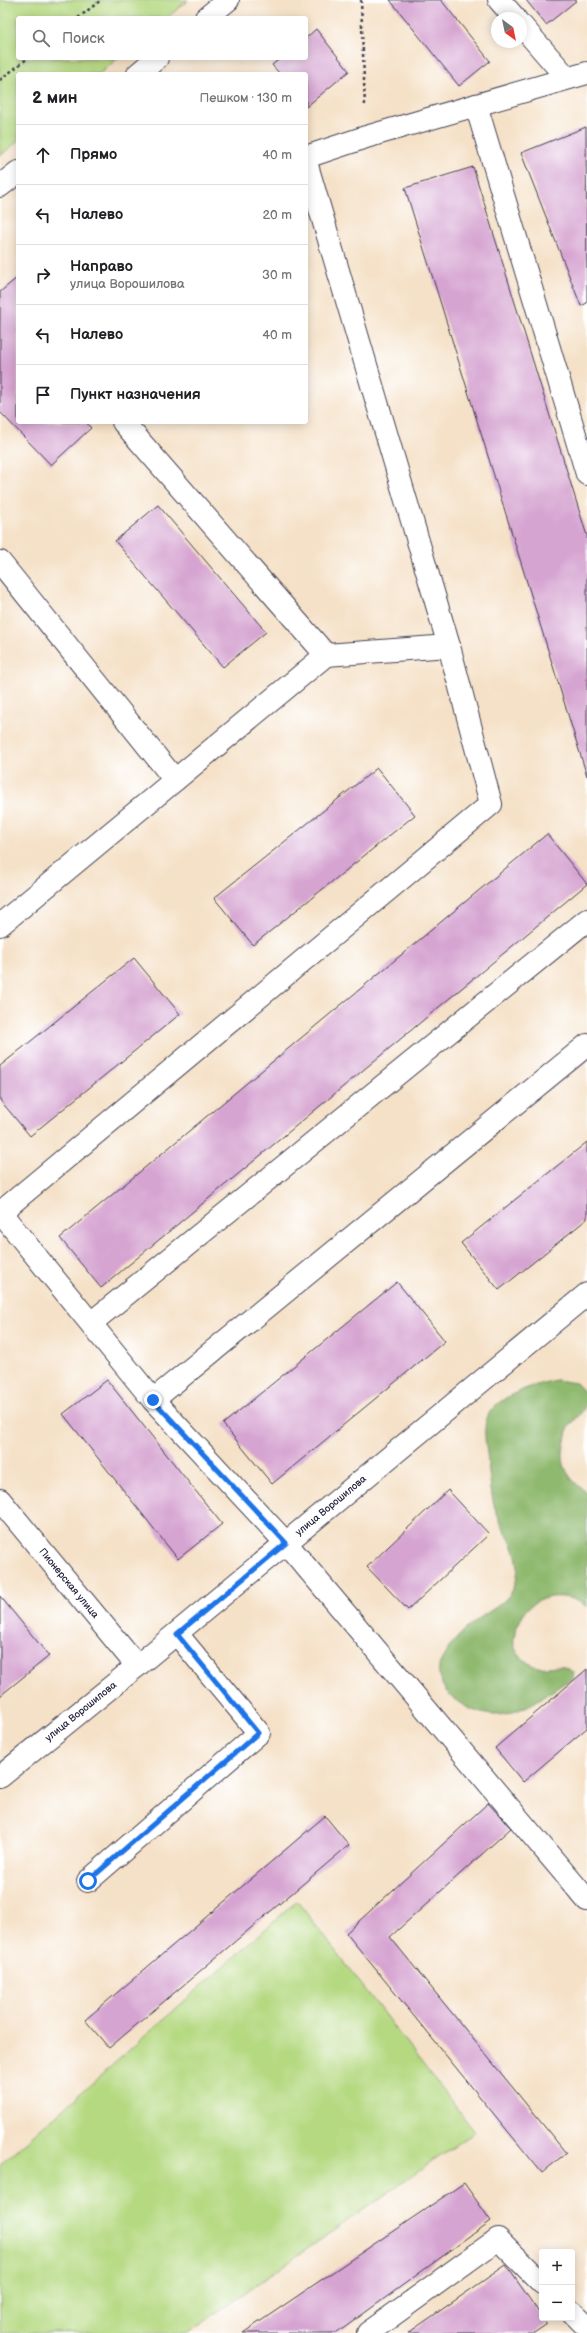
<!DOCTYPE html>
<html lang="ru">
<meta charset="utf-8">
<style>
body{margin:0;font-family:"Balsamiq Sans",sans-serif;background:#f2f2f2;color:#202124}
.controls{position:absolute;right:12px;bottom:12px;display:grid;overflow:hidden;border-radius:4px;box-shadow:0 2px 10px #0003}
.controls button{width:36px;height:36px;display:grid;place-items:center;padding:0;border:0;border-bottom:1px solid #e0e0e0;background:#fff;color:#202124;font:20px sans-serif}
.compass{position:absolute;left:491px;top:12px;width:36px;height:36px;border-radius:50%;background:#fff;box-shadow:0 2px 10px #0003;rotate:147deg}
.stop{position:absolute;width:12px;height:12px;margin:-9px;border:3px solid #1a73e8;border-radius:50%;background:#fff}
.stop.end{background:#1a73e8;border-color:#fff;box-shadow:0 1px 4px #0008}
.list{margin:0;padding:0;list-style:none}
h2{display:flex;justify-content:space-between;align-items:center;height:52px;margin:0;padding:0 16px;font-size:17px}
h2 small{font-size:13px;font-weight:400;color:#757577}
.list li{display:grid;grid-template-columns:26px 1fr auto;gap:12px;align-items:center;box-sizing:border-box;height:60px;padding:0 16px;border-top:1px solid #e0e0e0}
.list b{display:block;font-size:15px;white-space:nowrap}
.list p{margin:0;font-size:13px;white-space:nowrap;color:#757577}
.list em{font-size:13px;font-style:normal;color:#757577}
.icon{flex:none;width:22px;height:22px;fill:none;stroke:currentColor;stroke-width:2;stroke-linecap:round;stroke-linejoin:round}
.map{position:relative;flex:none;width:587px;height:2333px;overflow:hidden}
.search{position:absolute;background:#fff;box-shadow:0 2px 10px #0003;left:16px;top:16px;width:292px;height:44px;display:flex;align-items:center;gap:10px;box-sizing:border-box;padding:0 14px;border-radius:4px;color:#757577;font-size:15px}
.panel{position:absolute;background:#fff;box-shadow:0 2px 10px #0003;left:16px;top:72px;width:292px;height:352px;border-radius:4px}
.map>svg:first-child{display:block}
.green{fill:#b5d981;stroke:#6c7e5e}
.forest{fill:#90b96f;stroke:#596e55}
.building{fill:#d6a4d1}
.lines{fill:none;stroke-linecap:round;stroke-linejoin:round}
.minor-casing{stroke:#423f50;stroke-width:24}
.major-casing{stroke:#423f50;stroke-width:24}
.path{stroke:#423f50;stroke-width:2.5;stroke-dasharray:3 3;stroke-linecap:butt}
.minor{stroke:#fff;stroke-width:22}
.major{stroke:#fff;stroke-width:22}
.route{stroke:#1a73e8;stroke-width:5}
.labels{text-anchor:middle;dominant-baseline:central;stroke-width:3;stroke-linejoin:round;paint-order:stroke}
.street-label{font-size:10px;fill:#22223b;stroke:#fff}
</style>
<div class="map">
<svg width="587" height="2333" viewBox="0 0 587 2333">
<rect width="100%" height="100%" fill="#fff"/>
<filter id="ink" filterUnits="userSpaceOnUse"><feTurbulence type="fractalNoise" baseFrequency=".025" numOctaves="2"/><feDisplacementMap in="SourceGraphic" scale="8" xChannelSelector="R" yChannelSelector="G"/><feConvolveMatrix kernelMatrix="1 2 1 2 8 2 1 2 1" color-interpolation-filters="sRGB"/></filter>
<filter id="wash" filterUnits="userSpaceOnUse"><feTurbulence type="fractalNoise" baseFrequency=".012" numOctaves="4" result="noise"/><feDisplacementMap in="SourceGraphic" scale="16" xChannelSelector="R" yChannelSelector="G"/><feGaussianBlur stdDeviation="0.9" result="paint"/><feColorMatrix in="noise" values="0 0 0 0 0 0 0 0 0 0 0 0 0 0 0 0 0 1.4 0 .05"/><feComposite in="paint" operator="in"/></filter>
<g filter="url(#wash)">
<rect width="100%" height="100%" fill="#f5e1c7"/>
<path class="green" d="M0 0H188L167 18H18V58H118L99 74H18V141L0 156Z
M297 1901 475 2132 187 2333H0V2165Z"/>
<path class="forest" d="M556 1380 576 1383 587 1395C587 1412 576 1416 568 1429 566 1432 566 1437 565 1441 558 1466 569 1479 587 1493V1607C570 1593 543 1593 528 1608 524 1611 522 1617 520 1621 510 1639 511 1652 530 1664 539 1670 549 1666 560 1666 564 1666 570 1670 574 1672L573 1678C531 1702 503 1735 454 1699 445 1692 437 1679 439 1667 439 1664 442 1659 444 1656 451 1643 462 1632 473 1623 489 1610 510 1603 516 1582 523 1552 506 1538 497 1514 491 1499 490 1479 488 1463 487 1449 483 1435 486 1421 491 1397 536 1384 556 1380Z"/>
<g id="blocks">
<path class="building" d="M390 0H441L490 61 459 86Z
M526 0H577L546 25Z
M316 29 349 71 306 107V74H280L272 65 281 58H306V38Z
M586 127 587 303 581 306 521 153Z
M473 167 587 536V776L405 188Z
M18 277V422H86L91 428 51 465 0 412V292Z
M158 505 266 632 223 667 115 541Z
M377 768 415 815 253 945 214 898Z
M547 834 587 884 101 1288 60 1238Z
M134 958 180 1014 30 1136 0 1100V1066Z
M587 1142V1219L499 1290 461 1243Z
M397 1282 445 1341 272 1484 223 1424Z
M107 1380 222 1524 178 1559 63 1414Z
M448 1490 489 1534 408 1610 367 1567Z
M0 1596 49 1656 0 1696Z
M587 1669V1728L523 1782 495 1748Z
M488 1803 511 1828 390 1937 566 2153 542 2173 346 1933Z
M325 1816 349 1845 109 2048 85 2020Z
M464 2183 491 2221 337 2333H243Z
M506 2265 547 2324 534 2333H408Z"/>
</g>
</g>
<g filter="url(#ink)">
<use href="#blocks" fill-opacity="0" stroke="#423f50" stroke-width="1"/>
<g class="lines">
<g class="minor-casing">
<g id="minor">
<path d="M499 0 515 18"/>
<path d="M521 25 567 78"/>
<path d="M476 105 587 474"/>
<path d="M306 157 366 137 587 73"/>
<path d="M0 562 175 780"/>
<path d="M326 655 449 646"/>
<path d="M0 925 326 655 123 422"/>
<path d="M0 1212 153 1400 286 1543 587 1900"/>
<path d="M1 1212 491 804 449 646 306 162"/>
<path d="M91 1323 587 920"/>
<path d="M153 1400 587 1045"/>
<path id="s1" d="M0 1500 137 1666"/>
<path d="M88 1881 259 1733 177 1634"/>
<path d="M572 2312 587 2327"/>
<path d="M368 2333 498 2239 542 2283"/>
</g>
</g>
<g class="major-casing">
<g id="major">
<path d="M206 18 228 0"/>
<path d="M138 74 157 58"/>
<path d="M0 186 18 172"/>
<path id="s2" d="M0 1777 137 1666 587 1294"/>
</g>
</g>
<path class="path" d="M361 0 365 107
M78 18 101 0
M0 80 28 58"/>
<use href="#minor" class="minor"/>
<use href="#major" class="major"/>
</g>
</g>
<g class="lines" filter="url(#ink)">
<path class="route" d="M88 1881 258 1733 177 1634 286 1543 153 1400"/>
</g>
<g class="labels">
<g class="street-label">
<text stroke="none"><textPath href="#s2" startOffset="428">улица Ворошилова</textPath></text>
<text stroke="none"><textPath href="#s1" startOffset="108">Пионерская улица</textPath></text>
<text stroke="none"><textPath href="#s2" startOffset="104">улица Ворошилова</textPath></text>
</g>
</g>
</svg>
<div class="controls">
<button>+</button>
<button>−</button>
</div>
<svg class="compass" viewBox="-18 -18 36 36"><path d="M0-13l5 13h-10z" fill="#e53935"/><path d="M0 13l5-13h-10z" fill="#757577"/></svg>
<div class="stop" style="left:88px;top:1881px"></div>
<div class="stop end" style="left:153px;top:1400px"></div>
<div class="search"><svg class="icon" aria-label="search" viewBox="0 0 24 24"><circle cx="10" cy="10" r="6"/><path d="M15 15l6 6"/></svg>Поиск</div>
<section class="panel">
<h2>2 мин<small>Пешком · 130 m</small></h2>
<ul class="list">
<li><svg class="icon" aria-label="ahead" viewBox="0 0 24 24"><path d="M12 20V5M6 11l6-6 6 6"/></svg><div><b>Прямо</b></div><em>40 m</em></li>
<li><svg class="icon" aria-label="left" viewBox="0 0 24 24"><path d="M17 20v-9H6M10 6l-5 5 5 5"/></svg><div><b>Налево</b></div><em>20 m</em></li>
<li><svg class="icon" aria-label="right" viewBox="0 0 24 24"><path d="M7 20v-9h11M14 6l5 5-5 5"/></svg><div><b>Направо</b><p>улица Ворошилова</p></div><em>30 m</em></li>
<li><svg class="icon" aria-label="left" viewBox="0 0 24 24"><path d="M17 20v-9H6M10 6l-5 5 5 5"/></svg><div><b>Налево</b></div><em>40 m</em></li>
<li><svg class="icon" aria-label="arrive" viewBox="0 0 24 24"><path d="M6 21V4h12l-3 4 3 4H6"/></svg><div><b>Пункт назначения</b></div></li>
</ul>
</section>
</div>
